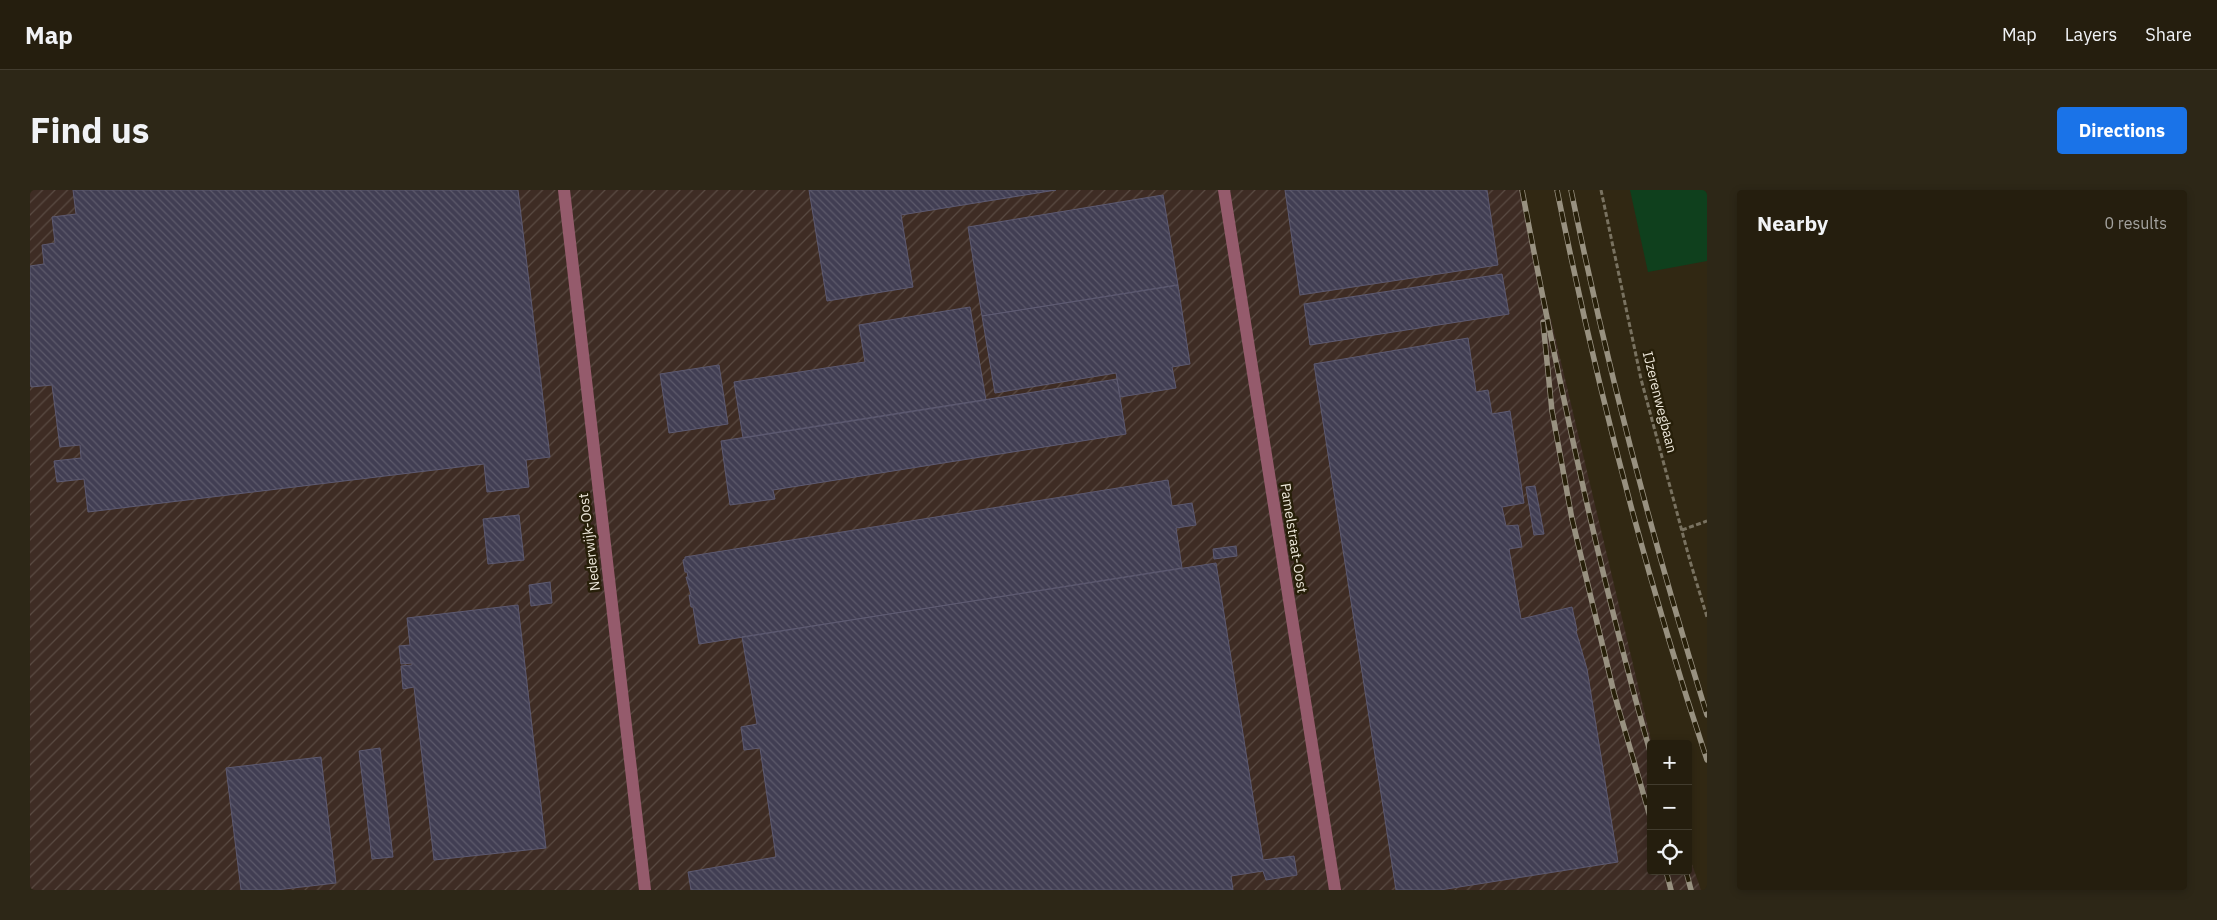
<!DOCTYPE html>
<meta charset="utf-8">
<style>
body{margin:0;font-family:"IBM Plex Sans",sans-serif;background:#2d2717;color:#f1f3f6}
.controls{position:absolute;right:15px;bottom:15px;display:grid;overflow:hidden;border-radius:5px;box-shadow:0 2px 8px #0003}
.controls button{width:45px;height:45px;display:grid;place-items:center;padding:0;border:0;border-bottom:1px solid #423c2e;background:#251e0e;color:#f1f3f6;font:25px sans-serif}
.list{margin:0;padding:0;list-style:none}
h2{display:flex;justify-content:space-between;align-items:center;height:65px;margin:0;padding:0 20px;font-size:21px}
h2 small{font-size:16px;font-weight:400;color:#a3a29e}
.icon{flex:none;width:28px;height:28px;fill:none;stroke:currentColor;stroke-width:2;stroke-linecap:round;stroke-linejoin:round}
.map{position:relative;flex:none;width:1677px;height:700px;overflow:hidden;border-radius:5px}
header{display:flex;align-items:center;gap:30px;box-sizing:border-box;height:70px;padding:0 25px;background:#251e0e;border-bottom:1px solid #423c2e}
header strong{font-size:24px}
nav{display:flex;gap:28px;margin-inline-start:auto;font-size:18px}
.intro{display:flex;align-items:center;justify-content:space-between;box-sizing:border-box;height:120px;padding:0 30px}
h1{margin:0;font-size:35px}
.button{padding:12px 22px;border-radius:5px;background:#1a73e8;color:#fff;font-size:18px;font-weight:700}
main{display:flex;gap:30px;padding:0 30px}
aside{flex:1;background:#251e0e;border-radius:5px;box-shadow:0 2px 8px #0003}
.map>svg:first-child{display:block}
.industrial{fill:url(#industrial-furrows)}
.green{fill:#0f401d}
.building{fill:url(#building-back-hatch);stroke:#5d5a71}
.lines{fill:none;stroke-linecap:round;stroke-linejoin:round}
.path{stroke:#797260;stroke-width:3;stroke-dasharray:5 2.5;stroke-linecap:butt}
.minor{stroke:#955b6c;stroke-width:12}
.rail-casing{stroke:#989180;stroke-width:5.5}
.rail{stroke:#271f09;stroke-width:4;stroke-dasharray:11;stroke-linecap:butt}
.labels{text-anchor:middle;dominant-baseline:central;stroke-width:5;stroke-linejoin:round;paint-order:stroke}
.street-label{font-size:14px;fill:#ede7da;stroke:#271f09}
</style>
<header>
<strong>Map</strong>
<nav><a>Map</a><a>Layers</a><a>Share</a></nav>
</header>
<div class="intro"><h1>Find us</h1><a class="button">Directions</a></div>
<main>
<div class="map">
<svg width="1677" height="700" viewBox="0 0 1677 700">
<defs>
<pattern id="industrial-furrows" width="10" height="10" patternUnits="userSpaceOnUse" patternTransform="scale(1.25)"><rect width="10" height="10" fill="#3e2c24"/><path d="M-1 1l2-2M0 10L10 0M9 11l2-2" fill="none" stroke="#5a4b43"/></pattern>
<pattern id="building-back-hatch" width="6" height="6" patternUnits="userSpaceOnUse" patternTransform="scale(1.25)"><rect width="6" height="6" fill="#413e53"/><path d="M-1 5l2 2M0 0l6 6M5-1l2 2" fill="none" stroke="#5d5a6b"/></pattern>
</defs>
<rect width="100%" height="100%" fill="#312813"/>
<path class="industrial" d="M0 0H1490L1622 554 1621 681H1658V663L1671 700H0Z"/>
<path class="green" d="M1600 0H1677V71L1618 82Z"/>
<path class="building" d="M43 0H488L520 267 496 270 499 297 457 302 454 274 58 322 54 289 27 292 24 271 51 268 50 255 30 257 22 195 1 197 0 190V76L14 74 12 55 25 53 22 27 46 24Z
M779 0H1026L871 25 883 97 797 111Z
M1255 0H1457L1468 75 1270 105Z
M1133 5 1148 95 952 126 938 37Z
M1472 84 1479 124 1280 155 1274 114Z
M1148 95 1160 174 1142 177 1146 198 1090 207 1086 183 965 203 952 126Z
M940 117 956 210 713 248 704 192 835 172 829 135Z
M1438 148 1446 202 1458 200 1462 224 1480 221 1494 313 1472 317 1476 336 1488 335 1492 357 1479 359 1491 429 1542 417 1547 440 1546 441 1557 479 1588 672 1410 700H1366L1284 174Z
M689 175 698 234 639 243 630 184Z
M1087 189 1096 244 743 300 745 309 700 315 691 251Z
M1138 290 1142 316 1162 313 1166 335 1146 338 1152 378 669 454 663 417H661L659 405H661L656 387H658L657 382H655L653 370 655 369V367Z
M1505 296 1514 344 1504 345 1496 297Z
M489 325 494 370 458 374 453 329Z
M1206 356 1207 366 1184 369 1183 359Z
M1186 373 1233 670 1264 666 1267 685 1236 690 1233 681 1201 686 1203 700H661L658 682 746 667 730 558 714 560 711 537 727 534 712 447Z
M520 392 522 413 501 416 499 395Z
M488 415 516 658 404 670 384 497 373 499 371 476 382 475V473L371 474 369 456 380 455 377 428Z
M350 558 363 667 342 669 329 561Z
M291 567 306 693 246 700H211L196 578Z"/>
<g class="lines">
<path class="path" d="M1571 0 1611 189 1660 371 1677 427
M1652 340 1677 331"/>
<path class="minor" d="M534 0 615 700
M1194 0 1305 700"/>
<g class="rail-casing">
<path id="rail" d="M1492 0C1528 189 1568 379 1621 565
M1527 0C1566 193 1615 384 1677 570
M1541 0C1577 177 1623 352 1677 525
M1513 132 1522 221 1542 329 1584 503 1621 630
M1636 681 1641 700
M1656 681 1661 700"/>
</g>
<use href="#rail" class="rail"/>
</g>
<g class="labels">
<g class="street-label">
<text transform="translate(1630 212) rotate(76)">IJzerenwegbaan</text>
<text transform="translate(1264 348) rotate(81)">Pamelstraat-Oost</text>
<text transform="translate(559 352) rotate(-97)">Nederwijk-Oost</text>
</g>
</g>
</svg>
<div class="controls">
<button>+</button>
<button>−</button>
<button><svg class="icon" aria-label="locate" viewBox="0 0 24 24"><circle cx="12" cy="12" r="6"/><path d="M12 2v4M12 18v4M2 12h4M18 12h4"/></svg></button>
</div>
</div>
<aside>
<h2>Nearby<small>0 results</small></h2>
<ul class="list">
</ul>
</aside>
</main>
